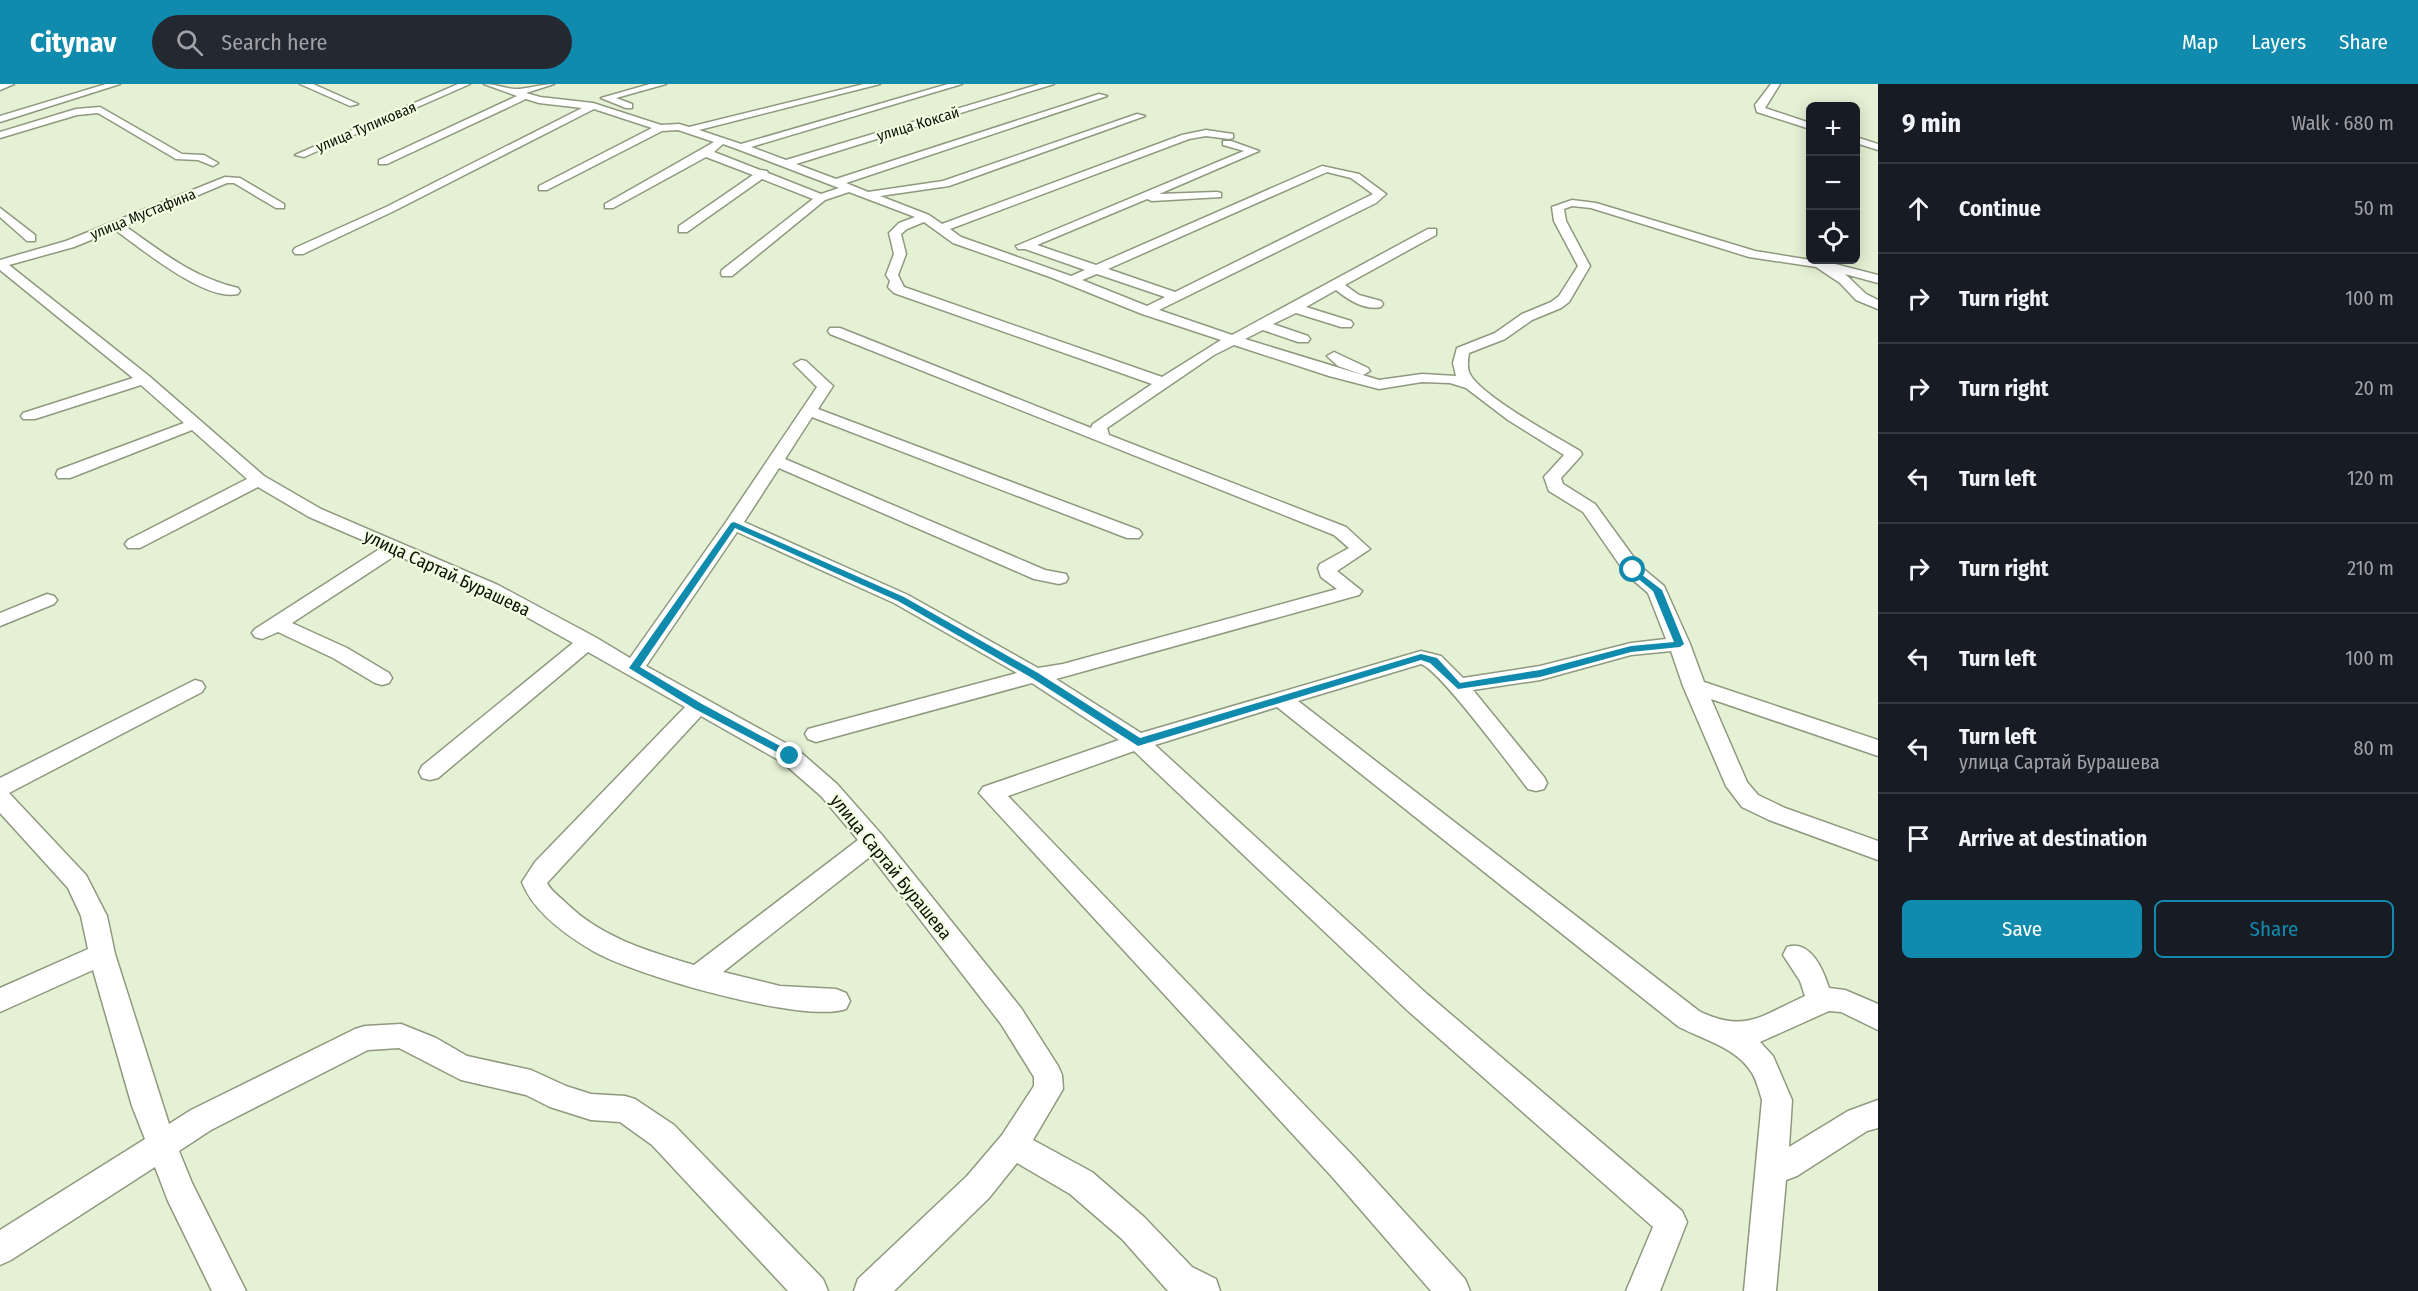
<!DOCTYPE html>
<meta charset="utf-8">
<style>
body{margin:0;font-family:"Fira Sans Condensed",sans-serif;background:#242831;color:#f1f3f6}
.controls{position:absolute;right:18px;top:18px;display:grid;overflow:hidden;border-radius:9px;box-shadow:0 3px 15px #0003}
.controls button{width:54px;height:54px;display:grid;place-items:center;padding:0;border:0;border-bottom:2px solid #363941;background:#171b24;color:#f1f3f6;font:30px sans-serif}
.stop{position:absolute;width:18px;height:18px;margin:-14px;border:4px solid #118bad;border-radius:50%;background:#fff}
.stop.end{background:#118bad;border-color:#fff;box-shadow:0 2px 6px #0008}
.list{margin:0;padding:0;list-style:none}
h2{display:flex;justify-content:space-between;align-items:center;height:78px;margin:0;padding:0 24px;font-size:26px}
h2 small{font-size:20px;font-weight:400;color:#9ea1a6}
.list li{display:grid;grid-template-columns:39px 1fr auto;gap:18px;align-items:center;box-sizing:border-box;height:90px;padding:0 24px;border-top:2px solid #363941}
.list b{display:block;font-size:22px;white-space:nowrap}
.list p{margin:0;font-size:20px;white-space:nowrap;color:#9ea1a6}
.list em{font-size:20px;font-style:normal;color:#9ea1a6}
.actions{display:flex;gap:12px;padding:18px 24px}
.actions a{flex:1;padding:14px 0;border:2px solid #118bad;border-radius:9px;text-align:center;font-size:21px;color:#118bad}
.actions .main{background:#118bad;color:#fff}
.icon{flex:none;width:33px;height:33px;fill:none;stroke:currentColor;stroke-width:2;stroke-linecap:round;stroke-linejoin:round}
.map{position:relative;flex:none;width:1878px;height:1207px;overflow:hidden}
header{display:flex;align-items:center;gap:36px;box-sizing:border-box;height:84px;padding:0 30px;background:#118bad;color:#fff}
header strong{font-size:28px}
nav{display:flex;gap:33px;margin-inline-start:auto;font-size:21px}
.search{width:420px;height:54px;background:#242831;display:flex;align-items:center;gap:15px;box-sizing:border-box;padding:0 21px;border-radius:33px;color:#9ea1a6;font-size:22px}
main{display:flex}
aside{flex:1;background:#171b24}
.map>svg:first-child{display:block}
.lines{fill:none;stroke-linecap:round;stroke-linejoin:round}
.minor-casing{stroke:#8e997f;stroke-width:3}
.minor{fill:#fff;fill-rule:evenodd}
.route{fill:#118bad}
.labels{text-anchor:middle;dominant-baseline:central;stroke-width:4.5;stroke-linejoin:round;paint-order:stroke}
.far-street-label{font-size:15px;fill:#0e1108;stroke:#f2fee1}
.street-label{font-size:18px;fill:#0e1108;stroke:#f2fee1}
</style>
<header>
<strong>Citynav</strong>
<div class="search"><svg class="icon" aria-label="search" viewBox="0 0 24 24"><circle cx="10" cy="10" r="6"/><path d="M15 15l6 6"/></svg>Search here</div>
<nav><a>Map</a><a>Layers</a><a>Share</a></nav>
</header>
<main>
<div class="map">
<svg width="1878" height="1207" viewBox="0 0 1878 1207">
<rect width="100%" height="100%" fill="#e5f1d4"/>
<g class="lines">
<g class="minor-casing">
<path id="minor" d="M0 0H14L0 6Z
M106 0H120L0 38V32Z
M300 0H313L358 20 350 22Z
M458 0H470L304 73 295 71Z
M484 0C496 0 504 4 514 5 522 6 543 0 554 0L526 9 540 13 593 19 661 41 679 40 689 43 864 0H880L699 46 741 60 948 0H962L751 63 786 76 1040 0H1054L796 80 836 95 1099 10 1107 12 846 99 868 108 943 97 1137 30 1145 32 949 102 880 112 929 131 942 140 1182 51 1206 46 1233 50V54L1229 55 1206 52 1189 55 950 145 961 153 1071 192 1085 186 1025 165H1018L1016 162 1244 67 1223 61V57H1231L1259 67 1159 110 1217 108 1221 109V113L1152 117 1147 115 1037 161 1096 181 1322 82 1359 90 1386 110 1376 119 1159 226 1232 251 1428 145H1436V151L1345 201 1359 211 1381 217 1383 220 1381 223C1365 227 1347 215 1336 206L1306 223 1351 237 1353 240 1351 243H1341L1296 229 1273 240 1308 252 1310 255 1308 258H1298L1263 246 1245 255 1379 296 1422 290 1456 292 1453 279 1457 264 1495 249 1522 230 1551 218 1559 212 1578 182 1554 137 1552 123 1572 116 1596 119 1755 167 1835 180 1878 191V199L1845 190 1866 210 1878 216V225L1856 216 1840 199 1816 183 1749 173 1591 124 1572 122 1564 125 1566 137 1590 182 1569 218 1561 224 1532 236 1505 255 1469 269C1468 275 1467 282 1469 288 1477 310 1557 353 1580 367L1582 370 1580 373 1561 394 1563 400 1595 420 1640 482 1664 502 1690 560 1704 598 1878 656V672L1711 615 1747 698 1758 711 1785 724 1878 757V776L1769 736 1742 723 1726 702 1683 602 1671 567 1631 571 1540 596 1473 606 1544 693 1547 699 1544 705 1536 707 1528 705C1511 683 1440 586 1421 580L1298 617 1699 927C1746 950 1762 931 1805 912L1800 897 1783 871 1787 863C1810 855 1823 885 1829 904L1845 906 1878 920V946L1841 928 1829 927 1760 958 1773 972 1792 1016 1789 1063 1848 1027 1878 1016V1044L1867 1047 1797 1092 1786 1096 1776 1207H1744L1762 1016C1759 1007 1757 997 1752 989 1736 963 1704 956 1679 943L1277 623 1155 661 1427 910 1682 1127 1687 1138 1660 1207H1626L1653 1143 1407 926 1134 667 1008 712 1356 1075 1465 1195 1470 1207H1431L1334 1095 979 709 983 703 1119 656 1032 599 816 658 808 655 805 650 808 645 1017 589 894 519 737 448 646 582 798 666 837 700 882 751 1021 924 1058 982 1062 991 1063 1005 1033 1056 1092 1088 1144 1133 1192 1183 1216 1195 1220 1207H1168L1122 1155 1070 1110 1017 1079 989 1114 894 1207H854L858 1195 967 1092 1002 1051 1034 1002V993L1001 940 871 772 723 888 780 902 836 905 846 909 850 917 846 925C803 940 634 891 593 867 566 851 533 828 522 798L535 778 685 623 588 568 438 694 430 696 422 694 419 688 422 682 573 559 484 509 396 471 292 539 347 564 389 589 392 594 389 599 382 601 375 599 333 574 278 548 262 555 255 553 252 549 255 545 381 464 309 433 258 403 140 464H128L125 460 128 456 247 395 192 346 70 394H58L56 390 58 386 184 339 141 301 35 335H23L21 332 23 329 133 294 0 186V176L66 157 225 93 240 94 284 120V124H276L234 99H227L125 142C162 168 192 193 238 204L240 207 238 210C205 218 141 164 115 146L74 163 9 181 149 292 264 392 321 425 498 501 595 553 630 574 726 438 817 303 794 280 801 276 806 277 833 302 818 325 1139 446 1142 450 1139 454H1127L812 333 785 375 1045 486 1066 490 1068 494 1066 498 1059 500 1034 495 779 384 744 438 908 511 1038 584 1063 580 1337 505 1321 493 1318 484 1320 480 1349 464 1334 451 830 250 828 247 830 244H840L1091 344 1093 340 1152 300 894 209 888 203 890 197 886 191 894 170 889 149 899 139 915 133 849 108 825 116 732 192H722L721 189 722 186 813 115 762 95 687 148H679V142L753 91 706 73 613 124H605V120L714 58 678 46 662 47 547 106H539V102L652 44 594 25 394 127 303 170H295L293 167 295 164 386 123 582 24 539 19 526 15 387 80H379V76L517 12ZM723 60 737 65 839 104 821 110 768 89 767 87 760 86 714 68ZM1327 88 1351 94 1373 110 1175 208 1108 185ZM924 138 953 159 1050 193 1142 230 1221 256 1162 293 904 203 898 191 906 170 901 150 907 145ZM1097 190 1165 213 1147 222 1082 196ZM1234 261 1329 292 1379 305 1422 298 1450 299 1466 304 1508 336 1564 371 1544 393 1549 407 1583 428 1626 490 1648 509 1666 555 1631 559 1540 582 1463 594 1441 572 1421 567 1141 649 1056 595 1359 511 1362 507 1337 487 1370 465 1346 443 1109 351 1107 344 1214 271ZM701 632 782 678 821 712 858 756 694 881C648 867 602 854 566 819 560 813 551 807 547 799Z
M650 0H666L616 14 632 20V24H626L601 14Z
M1771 0H1780L1765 24 1810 39V45L1757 28 1755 21Z
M100 23 182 70 204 71 218 79 213 82 198 76 176 75 98 29 77 31 0 54V48L76 25Z
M1856 53 1878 60V66L1856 59Z
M0 124 35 151V157H27L0 133Z
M1334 268 1368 284 1370 287 1363 291 1338 282 1327 272Z
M47 510 54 512 57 516 54 520 0 542V529Z
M195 596 202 598 205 603 202 608 9 709 86 791 107 832 115 870 169 1040 191 1026 355 945 365 942 401 940 436 954 467 972 531 986 566 1002 591 1010 625 1012 635 1015 674 1041 823 1195 828 1207H788L652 1061 620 1038 591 1036 550 1023 526 1011 461 996 399 964 368 966 211 1046 179 1067 192 1099 246 1207H212L168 1117 155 1083 11 1176 0 1181V1146L145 1055 132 1022 93 886 0 928V904L88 865 81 832 68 804 0 729V694Z"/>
</g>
<use href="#minor" class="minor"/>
</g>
<path class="route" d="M734 438 904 513 1038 589 1140 654 1421 570 1437 574 1460 599 1540 586 1631 562 1674 558 1653 507 1630 488 1629 486 1633 484 1662 506 1684 560 1680 563 1631 568 1540 593 1458 605 1430 579 1421 576 1138 662 1032 594 898 517 735 444 640 583 702 620 793 669V674L790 675 695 625 629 584 731 439Z"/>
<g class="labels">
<g class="far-street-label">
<text transform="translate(918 40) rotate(-17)">улица Коксай</text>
<text transform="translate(366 43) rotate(-23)">улица Тупиковая</text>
<text transform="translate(143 130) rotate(-22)">улица Мустафина</text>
</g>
<g class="street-label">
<text transform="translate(447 489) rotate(25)">улица Сартай Бурашева</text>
<text transform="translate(891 783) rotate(51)">улица Сартай Бурашева</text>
</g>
</g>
</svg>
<div class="controls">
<button>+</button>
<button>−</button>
<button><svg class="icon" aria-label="locate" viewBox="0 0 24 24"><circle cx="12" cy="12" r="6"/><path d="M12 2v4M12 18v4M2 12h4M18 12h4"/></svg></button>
</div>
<div class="stop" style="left:1633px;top:486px"></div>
<div class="stop end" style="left:790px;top:672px"></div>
</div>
<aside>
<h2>9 min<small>Walk · 680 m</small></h2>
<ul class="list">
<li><svg class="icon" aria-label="ahead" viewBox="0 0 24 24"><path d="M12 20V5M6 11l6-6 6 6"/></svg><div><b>Continue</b></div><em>50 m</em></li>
<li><svg class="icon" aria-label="right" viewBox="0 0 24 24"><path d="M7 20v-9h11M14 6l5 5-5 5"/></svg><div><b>Turn right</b></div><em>100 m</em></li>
<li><svg class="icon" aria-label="right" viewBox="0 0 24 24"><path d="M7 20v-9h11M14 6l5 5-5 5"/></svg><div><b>Turn right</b></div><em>20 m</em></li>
<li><svg class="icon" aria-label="left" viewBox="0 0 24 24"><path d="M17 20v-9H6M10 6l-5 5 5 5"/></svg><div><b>Turn left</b></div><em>120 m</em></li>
<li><svg class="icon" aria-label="right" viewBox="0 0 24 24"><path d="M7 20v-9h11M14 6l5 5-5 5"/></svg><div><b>Turn right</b></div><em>210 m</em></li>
<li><svg class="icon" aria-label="left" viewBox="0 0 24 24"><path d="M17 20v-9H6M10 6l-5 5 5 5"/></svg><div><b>Turn left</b></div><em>100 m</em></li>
<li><svg class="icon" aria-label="left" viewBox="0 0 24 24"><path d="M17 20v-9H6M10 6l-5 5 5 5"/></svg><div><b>Turn left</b><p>улица Сартай Бурашева</p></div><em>80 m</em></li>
<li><svg class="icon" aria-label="arrive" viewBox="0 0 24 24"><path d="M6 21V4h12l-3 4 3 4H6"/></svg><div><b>Arrive at destination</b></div></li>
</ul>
<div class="actions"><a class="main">Save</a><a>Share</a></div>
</aside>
</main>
